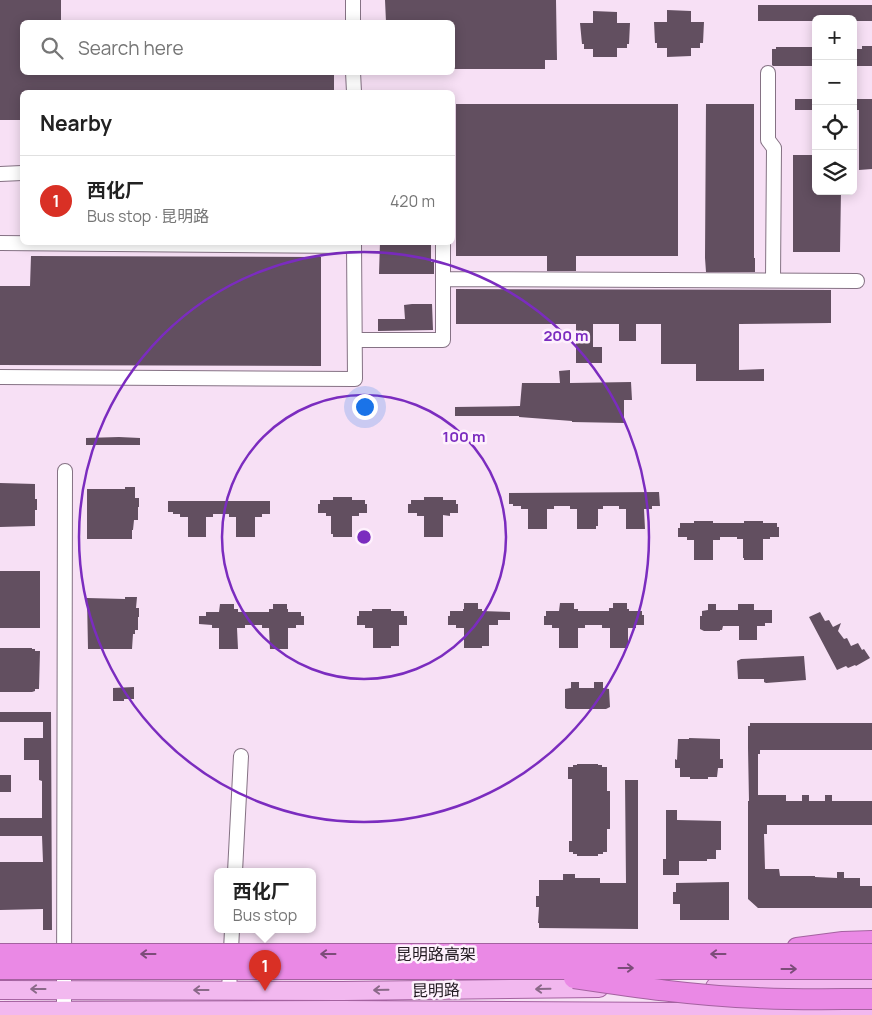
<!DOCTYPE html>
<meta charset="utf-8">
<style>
body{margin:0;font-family:Manrope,"Noto Sans SC",sans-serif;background:#f6f6f6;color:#222}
.controls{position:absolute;right:15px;top:15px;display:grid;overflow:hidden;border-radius:8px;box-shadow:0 2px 12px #0003}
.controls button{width:45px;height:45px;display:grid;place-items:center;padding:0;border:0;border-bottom:1px solid #e0e0e0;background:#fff;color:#222;font:25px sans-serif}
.you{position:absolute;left:364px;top:406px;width:18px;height:18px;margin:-12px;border:4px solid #fff;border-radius:50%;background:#1a73e8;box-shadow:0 0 0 8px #1a73e833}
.badge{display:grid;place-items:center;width:32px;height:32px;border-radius:50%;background:#d93025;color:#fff;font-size:16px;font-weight:700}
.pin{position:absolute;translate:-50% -41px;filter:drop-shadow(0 1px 2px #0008)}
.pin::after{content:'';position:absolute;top:26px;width:18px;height:15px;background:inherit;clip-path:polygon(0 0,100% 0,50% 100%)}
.popup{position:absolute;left:214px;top:868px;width:102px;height:65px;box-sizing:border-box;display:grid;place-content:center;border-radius:8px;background:#fff;filter:drop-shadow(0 1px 4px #0005);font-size:16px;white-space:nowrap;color:#767676}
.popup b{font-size:19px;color:#222}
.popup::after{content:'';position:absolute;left:50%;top:100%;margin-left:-10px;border:10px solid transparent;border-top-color:#fff}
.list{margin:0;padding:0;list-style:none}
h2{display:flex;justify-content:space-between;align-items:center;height:65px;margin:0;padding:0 20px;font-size:21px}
h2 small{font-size:16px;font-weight:400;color:#767676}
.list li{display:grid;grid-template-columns:32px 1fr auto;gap:15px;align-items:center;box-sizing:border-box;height:90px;padding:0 20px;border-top:1px solid #e0e0e0}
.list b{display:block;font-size:19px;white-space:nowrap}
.list p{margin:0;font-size:16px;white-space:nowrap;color:#767676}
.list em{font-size:16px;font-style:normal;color:#767676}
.icon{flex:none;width:28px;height:28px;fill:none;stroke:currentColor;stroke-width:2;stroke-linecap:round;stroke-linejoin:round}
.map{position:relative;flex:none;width:872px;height:1015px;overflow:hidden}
.search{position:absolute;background:#fff;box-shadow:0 2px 12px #0003;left:20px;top:20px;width:435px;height:55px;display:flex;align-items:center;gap:12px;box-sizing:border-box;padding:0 18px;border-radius:8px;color:#767676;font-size:19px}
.panel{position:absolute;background:#fff;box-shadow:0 2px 12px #0003;left:20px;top:90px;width:435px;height:155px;border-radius:8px}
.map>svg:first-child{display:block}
.building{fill:#624f60}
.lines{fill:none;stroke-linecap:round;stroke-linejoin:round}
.minor-casing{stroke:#857284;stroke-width:16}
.major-casing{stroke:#a462a0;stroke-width:20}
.highway-casing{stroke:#a462a0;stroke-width:22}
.minor{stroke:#fff;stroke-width:14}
.major{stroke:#f2b8ef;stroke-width:18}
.highway{stroke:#ea89e5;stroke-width:20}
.highway-bridge-casing{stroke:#a462a0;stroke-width:22;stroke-linecap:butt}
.highway-bridge{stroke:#ea89e5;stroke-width:20}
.oneway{stroke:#7c4c79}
.oneway2{stroke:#8a6988}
.ring{fill:none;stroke:#7b2cbf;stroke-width:2.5}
.labels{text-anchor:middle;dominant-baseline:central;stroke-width:5;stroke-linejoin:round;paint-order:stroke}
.street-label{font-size:16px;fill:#221a21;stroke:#fef1fd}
.centre{fill:#7b2cbf;stroke:#fef1fd;stroke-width:2.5}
.ring-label{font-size:15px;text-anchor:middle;font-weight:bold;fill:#7b2cbf;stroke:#fef1fd;stroke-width:5;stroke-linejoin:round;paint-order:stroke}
</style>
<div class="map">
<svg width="872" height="1015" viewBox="0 0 872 1015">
<rect width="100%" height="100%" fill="#f7e0f5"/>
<path class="building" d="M0 0H61V22H22V72H334V92H22V120H0Z
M385 0H556L557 60H545V69H452V22H386Z
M758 5H872V21H853V19H816V21H758Z
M667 10 691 11V22H704L703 43H700V48H691V56L667 57V48H657V43H655L654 22H667Z
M593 11 617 12V23H630L629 44H627V48H617V57H593V49H584V44H582L580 23H593Z
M862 46H872V66H857V49H862Z
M776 47H815L816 66H773L772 65V49H776Z
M795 99H816V110H795Z
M853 99H872V169L859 170V110H853Z
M456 104H678V256H576V271H547V256H456Z
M706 104H754V258H755V272H706L705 258Z
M793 155H816V191H841L840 252H793Z
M380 242H431V262H434V274H379Z
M31 256 321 257V366L0 365V286H30Z
M456 289 831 290V323L739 324V370L764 369V381H696V364H661V324H636V341H619V324H593V347H602V363H576V324H456Z
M412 304H432L433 330 378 331V319H405L404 305Z
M570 370V383L631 382 632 400H624V423L572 422V421L519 417V416H455V407L520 406 522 383H560L559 371Z
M119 437 140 438V445H86V438Z
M0 483 35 484V499H37V510H35V526L0 527Z
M125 487H135V498H139V507H138V520H134L133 530H132V539H87V489H125Z
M659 492 660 506H652V509H644L645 529H626V509H619V506H603V509H598V526H596V529H577V509H570V506H554V509H547V529H528V509H521V506H513V504H509V493Z
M333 497H352V500H365V504H367V513H359V516H352V537H333V534H331V516H326V513H318V504H320V500H333Z
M424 497H443V500H456V504H458V513H450V516L443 515V537H424V516H417V513H408V504H411V500H424Z
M168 501H270V514H262V517H255V537H236V517H229V514H213V517H206V537H188V517H180V514H173V512H168Z
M694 521H713V523H744V521H763V523H777V527H779V537H770V539H763V560H744V558H743V539H737V537H720V540H713V560H694V540H687V537H678V528H680V523H694Z
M0 571H40V628H0Z
M125 597H137L136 608H139V617H138V630H135V634H133L132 649H88L87 598 125 599Z
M464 603H478V609H482V611L510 612V620H498V625H489V646H482V648H464V628H456V625H448V616H450V611H463V609H464Z
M560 603H574V609H578V611H609V608H613V603H627V609H629V611H642V615H644V625H636V628H628V648H610V628H602V625H585V628H578V648H559V628H552V625H544V616H546V611H559Z
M220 604H234V609H238V612H269V609H273V604H287V609H288V612H301V616H304V625H296V628H288V649H270L269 628H262V625H245V628H237L238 649H219V628H212V625L199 624V616H206V612H219Z
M708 604H716V610H738V604H754V610H772V623H765V626H757V640H739V626H723L722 630H720V631H704L700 629V616H702V611L708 610Z
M372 609H391V611H404V616H407V625H399V646H391V648H373V628H365V625H357V616H359V611H372Z
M820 612 825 621 829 620 833 627 841 623 838 631 844 639 847 638 851 646 858 643 862 650 864 649 870 658 856 666 855 665 848 668 846 666 837 670 809 617Z
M0 648H32V649H35V651H40L39 689H35V691L32 692H0Z
M804 656 806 680 766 683 764 682V679H738L737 661 741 659Z
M571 682H579V688H594V682H603V688L609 689 610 707 606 709H567L565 708V689L571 688Z
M134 687V699H124V701H113V688Z
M0 712H51L52 930H43V909L0 910V862H43L42 836H0V818H42V781L39 780V760H24V738H43V722H0Z
M750 723H872V750H760V754H758V795H786V801H802V795H809V801H825V795H832V801H872V825H767V834H764L765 869H779L780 876H815V877L837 878V872H844V878H860V886H872V908H758L748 899V801H749L748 748V726H750Z
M689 738 720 739V759H723V768H718L717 777H708V779H690V777H680V768H675V759L677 760 678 739H689Z
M577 764H598V765H602V767H607V791H610V829H607V852H603V854H598V856H577V854H573V852H569V841H572V779H568V767H573V765H577Z
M0 775H11V792H0Z
M625 780H638V929L539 928V923H538L539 907H536V896H539V880H563V874H575V878H600V883H626Z
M666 810H677V820L721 821V850H716V859H707V861H679V875H663V859H666Z
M729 882V920H680V904H673V892H676V883Z"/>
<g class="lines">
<g class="minor-casing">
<path id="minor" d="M353 0V22
M353 72 354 92
M768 73V140L774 148 773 280
M0 174 22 173
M0 243 354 246
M443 279 857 281
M355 340H443V242
M0 377 355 379 354 242
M235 872 241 756
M229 991 232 930
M64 1010 65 471"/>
</g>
<g class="major-casing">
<path id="major" d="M715 987 872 988
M0 990 342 991 599 988
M0 1011 342 1010 872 1013"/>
</g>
<g class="highway-casing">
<path id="highway" d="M797 948 843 942 872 941"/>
</g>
<use href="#minor" class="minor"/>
<use href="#major" class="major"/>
<use href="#highway" class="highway"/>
<g class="highway-bridge-casing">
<path id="highway-bridge" d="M0 954H872
M0 969H872
M574 978C635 987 696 996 757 998 795 1000 834 999 872 999"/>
</g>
<use href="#highway-bridge" class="highway-bridge"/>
</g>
<defs><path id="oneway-shaft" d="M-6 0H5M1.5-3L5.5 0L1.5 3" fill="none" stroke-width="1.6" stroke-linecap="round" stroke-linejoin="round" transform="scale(1.25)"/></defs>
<g class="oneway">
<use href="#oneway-shaft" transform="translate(148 954) rotate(-180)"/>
<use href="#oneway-shaft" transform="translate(328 954) rotate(-180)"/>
<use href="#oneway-shaft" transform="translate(718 954) rotate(180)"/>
<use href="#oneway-shaft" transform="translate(626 968)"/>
<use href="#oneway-shaft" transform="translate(789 969)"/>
</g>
<g class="oneway2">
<use href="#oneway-shaft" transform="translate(38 989) rotate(180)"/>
<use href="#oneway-shaft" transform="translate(543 989) rotate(179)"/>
<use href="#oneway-shaft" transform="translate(201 990) rotate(-180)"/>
<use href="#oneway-shaft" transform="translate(381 990) rotate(179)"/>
</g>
<g class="ring">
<circle cx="364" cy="537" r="142"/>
<circle cx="364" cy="537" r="285"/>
</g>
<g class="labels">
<g class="street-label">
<text x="436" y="954">昆明路高架</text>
<text transform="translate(436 990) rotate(-1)">昆明路</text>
</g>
</g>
<circle cx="364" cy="537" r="8" class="centre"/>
<g class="ring-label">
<text x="566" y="341">200 m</text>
<text x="464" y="442">100 m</text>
</g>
</svg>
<div class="controls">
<button>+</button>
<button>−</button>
<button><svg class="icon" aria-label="locate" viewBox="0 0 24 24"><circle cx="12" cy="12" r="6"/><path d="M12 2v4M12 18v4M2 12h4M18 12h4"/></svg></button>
<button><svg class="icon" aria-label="layers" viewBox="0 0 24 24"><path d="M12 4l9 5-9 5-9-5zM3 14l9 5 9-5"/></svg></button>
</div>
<div class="you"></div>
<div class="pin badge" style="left:265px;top:991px">1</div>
<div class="popup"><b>西化厂</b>Bus stop</div>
<div class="search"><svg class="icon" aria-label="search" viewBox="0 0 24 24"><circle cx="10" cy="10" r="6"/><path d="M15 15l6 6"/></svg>Search here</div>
<section class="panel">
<h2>Nearby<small></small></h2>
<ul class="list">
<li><span class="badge">1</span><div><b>西化厂</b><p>Bus stop · 昆明路</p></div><em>420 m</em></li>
</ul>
</section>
</div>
